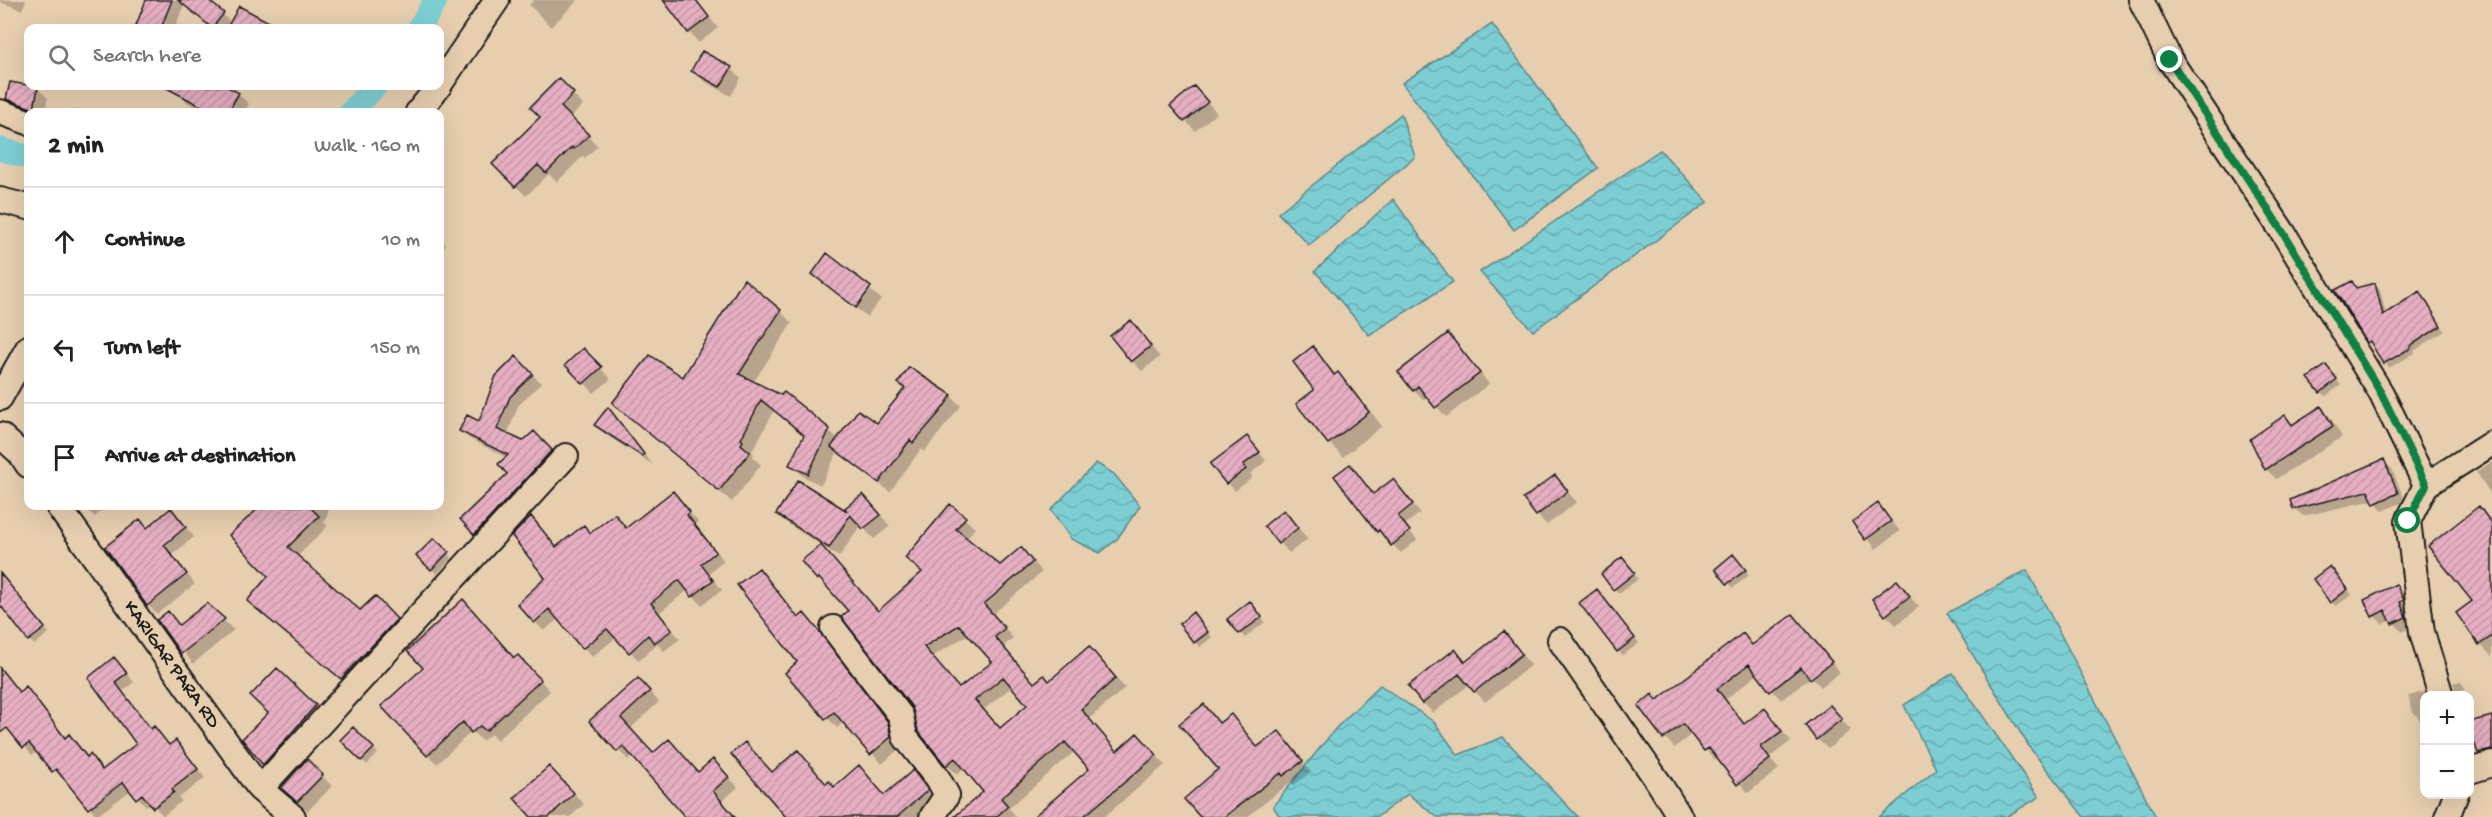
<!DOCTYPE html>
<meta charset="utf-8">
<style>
body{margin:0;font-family:"Gochi Hand",sans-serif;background:#f6f6f6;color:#222}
.controls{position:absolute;right:18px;bottom:18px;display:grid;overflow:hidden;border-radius:12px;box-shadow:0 6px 24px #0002}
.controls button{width:54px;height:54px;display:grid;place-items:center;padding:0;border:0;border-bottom:2px solid #e0e0e0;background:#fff;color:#222;font:30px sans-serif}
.stop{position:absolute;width:18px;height:18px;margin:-14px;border:4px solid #0b8043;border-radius:50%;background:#fff}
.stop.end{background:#0b8043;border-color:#fff;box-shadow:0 2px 6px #0008}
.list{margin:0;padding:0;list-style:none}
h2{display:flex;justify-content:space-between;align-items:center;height:78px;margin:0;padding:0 24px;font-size:26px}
h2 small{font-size:20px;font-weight:400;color:#767676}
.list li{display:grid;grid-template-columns:39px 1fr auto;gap:18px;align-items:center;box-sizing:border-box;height:108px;padding:0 24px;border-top:2px solid #e0e0e0}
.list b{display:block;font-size:22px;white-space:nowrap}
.list em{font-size:20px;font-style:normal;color:#767676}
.icon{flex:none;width:33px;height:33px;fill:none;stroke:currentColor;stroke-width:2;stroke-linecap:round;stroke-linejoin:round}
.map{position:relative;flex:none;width:2492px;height:817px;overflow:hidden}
.search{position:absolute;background:#fff;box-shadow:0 6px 24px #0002;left:24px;top:24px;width:420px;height:66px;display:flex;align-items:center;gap:15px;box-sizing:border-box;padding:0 21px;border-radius:12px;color:#767676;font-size:22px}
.panel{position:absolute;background:#fff;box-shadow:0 6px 24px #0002;left:24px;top:108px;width:420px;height:402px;border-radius:12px}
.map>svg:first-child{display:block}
.water{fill:url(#water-waves);stroke:#56878a;stroke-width:1.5}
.shadow{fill:#0003;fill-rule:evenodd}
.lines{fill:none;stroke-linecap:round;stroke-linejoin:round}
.canal{stroke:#7dced3;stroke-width:24}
.building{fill:url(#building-hatch);stroke:#1c1c1c;stroke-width:1.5;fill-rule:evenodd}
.minor-casing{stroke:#1c1c1c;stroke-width:28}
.minor{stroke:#e7ceaf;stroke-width:24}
.route{stroke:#0b8043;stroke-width:8}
.labels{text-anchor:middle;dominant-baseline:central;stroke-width:5;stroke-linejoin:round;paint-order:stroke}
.street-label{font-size:20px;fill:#1c1c1c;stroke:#e7ceaf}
</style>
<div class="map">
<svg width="2492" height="817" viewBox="0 0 2492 817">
<defs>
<pattern id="water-waves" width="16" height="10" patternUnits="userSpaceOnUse" patternTransform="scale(1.5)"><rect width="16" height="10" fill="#7dced3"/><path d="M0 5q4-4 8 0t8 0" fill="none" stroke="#6bb0b5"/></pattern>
<pattern id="building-hatch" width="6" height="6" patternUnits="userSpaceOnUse" patternTransform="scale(1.5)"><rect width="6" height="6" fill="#e6aec2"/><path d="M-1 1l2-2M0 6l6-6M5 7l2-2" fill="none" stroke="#c595a6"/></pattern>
</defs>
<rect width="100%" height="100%" fill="#e7ceaf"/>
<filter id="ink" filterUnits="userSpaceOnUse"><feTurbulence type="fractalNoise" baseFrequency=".0167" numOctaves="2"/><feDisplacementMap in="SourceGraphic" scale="12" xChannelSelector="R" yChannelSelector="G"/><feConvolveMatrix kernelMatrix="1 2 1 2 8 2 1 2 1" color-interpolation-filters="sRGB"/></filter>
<g filter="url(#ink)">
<path class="water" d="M1492 24 1598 168 1514 230 1402 83Z
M1401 114 1415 157 1309 245 1278 213Z
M1660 150 1708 202 1533 331 1480 272Z
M1393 199 1453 282 1369 335 1315 271Z
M1096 463 1114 474 1140 506 1117 539 1100 553 1071 539 1051 510Z
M2027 570 2156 817H2084L2030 748 1947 613Z
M1953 673 2039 797 2006 817H1879L1936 769 1904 705Z
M1380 685 1434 722 1458 755 1503 737 1578 817H1437L1408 794 1377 817H1280L1273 806 1336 728Z"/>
<path class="shadow" d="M0 0H26L22 10 0 2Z
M147 0H206L232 23 240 9 277 28H236L233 25 229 28H213L184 5 175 28H137Z
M534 0H578L551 27 529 5Z
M679 0H696L718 28 699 43 689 32Z
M731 68 741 78 731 96 704 81 693 70Z
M559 80 583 105 570 118 598 146 585 158 583 156 557 182 549 174 526 196 494 164 542 117Z
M182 86H223L238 94 249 104 244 112H206L188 103 178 93Z
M37 88 48 98 45 112 28 113 18 109 8 99Z
M1204 98 1217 113 1195 131 1172 106Z
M73 110H114L117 112H73Z
M440 237 446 245 440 251Z
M827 255 881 299 867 317 814 274Z
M2351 282 2357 289 2375 285 2380 290 2386 315 2419 293 2445 331 2414 351 2415 353 2389 368 2374 346 2368 342Z
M780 311 792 323 753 383 829 430 838 439 877 425 906 389 900 383 951 396 961 406 924 452 921 449 890 492 838 451 821 485 804 477 791 464 805 436 774 411 752 452 754 454 753 457 761 465 732 502 614 403 684 379Z
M1131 322 1160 357 1142 371 1132 361Z
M1458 345 1489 384 1446 417 1428 397 1424 400 1414 390Z
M1313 348 1336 375 1338 374 1352 388 1382 426 1343 457 1329 443 1316 391Z
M583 350 611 379 594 393 567 365Z
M516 358 541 383 518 406 507 435 523 443 543 441 560 460 484 542 462 519 509 474 507 458 470 439 461 431 480 423Z
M2330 371 2341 385 2326 396 2321 392Z
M2321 408 2331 418 2342 437 2276 479 2266 469 2284 417 2294 426Z
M608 410 618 420 653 465 606 435 596 425Z
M1254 446 1266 461 1250 474 1253 477 1235 491 1212 464Z
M2384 461 2392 469 2405 501 2383 511 2374 500 2303 516 2294 508Z
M2492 462V496L2476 472Z
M1358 474 1374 495 1393 481 1420 513 1405 525 1417 540 1401 553 1378 531 1336 476Z
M1554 477 1577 502 1547 525 1537 515Z
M799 482 853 516 873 506 890 526 874 539 861 525 839 557 788 524 778 514Z
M673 493 698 522 695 524 724 561 709 573 722 590 702 605 688 590 659 613 680 639 664 651 657 644 639 661 617 637 592 657 559 618 544 631 535 622 557 548 591 535 627 529Z
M1878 505 1900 531 1876 549 1854 522Z
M83 506H105L95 517Z
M254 506H330L324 523 328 526 297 557 360 612 385 607 405 629 352 688 259 611 270 576 258 510Z
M950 506 975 528 966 539 1000 567 1030 559 1042 572 993 614 1013 638 1003 647 1035 684 1049 682 1098 658 1125 688 1089 719 1118 752 1147 744 1165 765 1104 817H1036L1091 770 1075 751 1009 808 1016 817H956L986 792 965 767 957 774 947 765 914 707 850 611 803 561 878 612 923 573 907 558ZM969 634 994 663 960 690 932 657ZM1013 686 1029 705 1000 730 983 710Z
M2478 508 2492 522V657L2480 644 2458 613 2474 602Z
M171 510 194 537 172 555 195 584 157 614 148 605V529Z
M1284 512 1308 539 1289 553 1266 526Z
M434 540 452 558 437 574 419 556Z
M1738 561 1749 575 1733 588 1717 569Z
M1627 564 1638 579 1619 594 1603 574Z
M759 570 799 619 814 625 897 734 900 748 882 764 844 722 837 728 787 673 799 662Z
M2335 573 2352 595 2336 606 2331 602Z
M1897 582 1919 607 1896 625 1886 615Z
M2395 586 2404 595 2411 609 2414 626 2402 632 2392 620 2383 624 2374 616Z
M13 591 49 633 34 645 0 606V593Z
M1602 596 1639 643 1623 655 1618 651Z
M207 605 234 630 193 664 159 620 168 613 180 626Z
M1254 608 1265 622 1245 638 1229 619Z
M1793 616 1840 672 1821 687 1811 677 1781 700 1758 674 1725 700 1745 725 1764 710 1791 741 1769 758 1779 769 1748 793 1718 757 1715 760 1692 734 1674 748 1640 706 1658 702 1743 635 1754 646Z
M1198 619 1212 637 1200 647 1195 642Z
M1504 633 1531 665 1485 702 1469 685 1433 713 1423 703 1455 651 1466 663Z
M114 659 134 682 122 692 152 730 154 728 170 746 184 751 205 778 179 798 182 801 163 816 151 802 146 806 131 790 97 816 64 777 62 779 38 751 32 755 0 718V670L20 693 26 688 66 739 69 736 88 758 90 756 103 771 138 744 90 678Z
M515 660 528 667 550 691 497 740 491 734 482 741 472 731 437 764 428 755Z
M2460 681 2466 689 2457 693V696L2453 683Z
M648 690 659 702 630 729 654 754 699 773 723 771 738 787 721 802 734 817H687L633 756 628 760 591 721Z
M2424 692 2428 696H2424L2423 723 2413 712 2408 696Z
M315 706 325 716 274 774 264 764Z
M1830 707 1851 730 1828 749 1817 739Z
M1231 716 1258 748 1278 733 1311 772 1294 785 1291 782 1247 817H1202L1220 770V724Z
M2492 717V756L2484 758 2479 753Z
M353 729 378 753 367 765 342 740Z
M798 752 827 785 834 789 885 796 913 772 937 801 919 817H788L772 773Z
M307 761 332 786 308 811 293 798Z
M559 778 584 804 570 817H533Z"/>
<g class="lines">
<path class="canal" d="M419 28 436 0
M351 112 375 86
M0 149 28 157"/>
</g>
<path class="building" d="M146 0H172L161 28H135Z
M178 0H208L224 13 212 28Z
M663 0H696L709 17 688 33Z
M239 6 280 28H227Z
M702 51 732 67 720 87 691 71Z
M559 78 574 93 561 107 589 135 574 149 572 147 546 173 538 165 515 187 492 164 540 117 530 107Z
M10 82 38 87 34 109 6 99Z
M163 86H226L239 93 228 112H212Z
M1194 86 1208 102 1184 122 1170 106Z
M827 253 871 287 856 308 812 274Z
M744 279 781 310 739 374 781 395 784 392 830 429 808 474 789 465 804 435 761 400 741 439 743 441 741 444 750 452 719 491 612 403 650 355 683 377Z
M2352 281 2356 288 2375 283 2383 315 2420 291 2441 326 2410 346 2411 348 2383 364 2370 341 2367 343 2335 290Z
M1131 320 1151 346 1131 362 1110 336Z
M1448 333 1480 373 1435 408 1418 386 1413 391 1398 372Z
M1313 346 1334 375 1338 372 1369 412 1328 444 1296 404 1314 390 1293 362Z
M583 348 602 367 583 384 565 365Z
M516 356 533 374 510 397 497 429 523 441 534 431 552 450 474 535 460 519 507 474 498 464 508 455 459 431 467 415 479 421 496 376Z
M2326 365 2337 379 2320 393 2308 378Z
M909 367 952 395 940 412 913 443 910 440 879 483 831 447 858 410 877 423 905 388 898 383Z
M2321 406 2333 426 2265 470 2250 439 2285 415 2292 425Z
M608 407 644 454 642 456 594 425Z
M1247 436 1260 452 1243 465 1246 469 1226 484 1210 464Z
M2384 459 2398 493 2374 504 2368 491 2293 509 2290 500Z
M1350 464 1373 494 1393 479 1413 504 1398 516 1410 531 1391 546 1379 530 1377 532 1334 476Z
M1555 475 1568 491 1536 516 1523 499Z
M798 480 847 511 845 508 863 494 881 515 863 529 850 515 829 548 776 514Z
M673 491 690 512 687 515 716 552 701 564 713 580 692 597 679 580 651 603 672 630 654 643 648 635 629 653 607 629 582 649 549 609 534 623 517 604 545 578 512 536 531 516 556 547 584 525 590 533 615 514 626 528Z
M1878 503 1891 521 1865 540 1852 522Z
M950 504 966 517 956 529 1000 565 1021 547 1033 562 984 604 1005 628 995 637 1034 683 1044 675 1049 681 1089 646 1116 678 1081 709 1117 751 1137 733 1157 755 1083 817H1033L1089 769 1065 742 1001 798 1008 806 996 817H954L983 792 955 758 946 766 918 731 912 707 841 617 848 611 819 578 817 580 801 561 821 545 878 611 922 572 905 558ZM959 625 992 662 959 688 924 647ZM1003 677 1027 705 1000 728 975 700Z
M261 506H309L319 516 288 547 360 610 375 596 397 619 341 679 247 601 268 576 229 535Z
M2479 506 2492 524V636L2479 645 2456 613 2472 601 2428 546Z
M171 508 186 527 164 545 187 574 147 606 105 547 140 519 147 528Z
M1284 510 1298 528 1278 544 1264 526Z
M434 538 449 552 431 570 416 556Z
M1733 554 1746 570 1727 584 1715 569Z
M1622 557 1635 573 1613 590 1601 574Z
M2330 566 2348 589 2330 603 2313 579Z
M759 568 798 618 804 613 819 631 888 722 891 737 870 755 834 712 825 719 785 673 797 662 737 585Z
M0 573 45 628 28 641 0 605Z
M1897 580 1910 596 1885 616 1872 599Z
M2396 584 2404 600 2400 602 2406 617 2392 624 2385 610 2372 617 2364 600Z
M1597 589 1635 638 1617 652 1579 603Z
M463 599 514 658 518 655 541 680 486 731 480 726 471 733 463 722 427 756 381 706 423 668 407 651Z
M1250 601 1262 617 1239 634 1227 619Z
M207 603 225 619 181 654 157 620 168 611 179 625Z
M1193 612 1208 632 1194 643 1179 624Z
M1793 614 1832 662 1810 679 1801 667 1770 692 1749 664 1717 689 1744 724 1765 708 1782 731 1761 747 1770 759 1737 785 1709 748 1704 751 1683 724 1663 739 1638 706 1652 694 1657 700 1743 633 1752 645Z
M1504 631 1522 654 1474 692 1459 674 1422 704 1408 686 1455 649 1465 662Z
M114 657 127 673 115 682 151 729 154 726 169 745 176 740 198 769 172 789 174 792 153 808 142 794 136 799 123 782 88 809 56 769 52 772 29 743 23 748 7 728 0 733V668L19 692 26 686 65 738 69 734 87 757 90 754 102 770 136 744 88 678Z
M277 668 316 705 263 765 242 739 268 713 250 696Z
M638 678 650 691 621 718 653 753 669 739 698 772 713 759 729 777 713 791 735 817H685L623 746 617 752 589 721Z
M1204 704 1219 723 1231 714 1257 747 1279 731 1303 761 1283 776 1281 773 1224 817H1200L1184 799 1218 769 1179 724Z
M1830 705 1842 719 1816 740 1805 725Z
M2492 716V750L2478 753 2469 729V722Z
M353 727 374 748 361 761 340 740Z
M745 742 772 772 798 750 826 784 829 781 834 787 859 765 884 795 913 770 928 790 897 817H786L731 754Z
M307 759 323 775 297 802 281 788Z
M549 766 574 793 549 817H531L514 798Z"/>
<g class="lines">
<g class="minor-casing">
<g id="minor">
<path d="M2141 0 2170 60 2284 234 2381 393 2426 485 2408 521 2422 632 2441 696"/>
<path d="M440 84 497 0"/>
<path d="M0 112 28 122"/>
<path d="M418 112 439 86"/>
<path d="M0 200 28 207"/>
<path d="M0 398 28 348"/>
<path d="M0 435 20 453 28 465"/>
<path d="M2426 485 2492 443"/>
<path id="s1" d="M58 506 260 789 293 817"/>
<path d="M833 628 901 716 905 737 937 777 947 795 932 817"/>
<path d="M1560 640 1659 783 1680 817"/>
<path d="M2470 771 2492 764"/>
<path d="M260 789 566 456"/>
<path d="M2447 817 2456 794"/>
</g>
</g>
<use href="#minor" class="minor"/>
</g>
</g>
<g class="lines" filter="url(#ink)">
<path class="route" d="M2170 60 2284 234 2381 393 2426 485 2408 521"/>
</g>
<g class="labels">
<g class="street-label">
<text stroke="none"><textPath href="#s1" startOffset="195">KARIGAR PARA RD</textPath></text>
</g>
</g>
</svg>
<div class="controls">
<button>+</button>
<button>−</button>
</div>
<div class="stop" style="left:2408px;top:521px"></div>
<div class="stop end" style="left:2170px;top:60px"></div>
<div class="search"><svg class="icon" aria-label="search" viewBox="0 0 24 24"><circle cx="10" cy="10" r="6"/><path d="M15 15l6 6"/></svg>Search here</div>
<section class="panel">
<h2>2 min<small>Walk · 160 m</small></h2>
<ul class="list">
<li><svg class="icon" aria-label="ahead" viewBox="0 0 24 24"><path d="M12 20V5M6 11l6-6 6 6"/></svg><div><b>Continue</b></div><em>10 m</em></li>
<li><svg class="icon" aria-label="left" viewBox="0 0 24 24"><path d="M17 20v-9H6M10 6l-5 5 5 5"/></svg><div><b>Turn left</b></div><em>150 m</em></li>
<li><svg class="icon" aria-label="arrive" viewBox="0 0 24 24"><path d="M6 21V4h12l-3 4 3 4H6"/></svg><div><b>Arrive at destination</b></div></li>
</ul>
</section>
</div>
